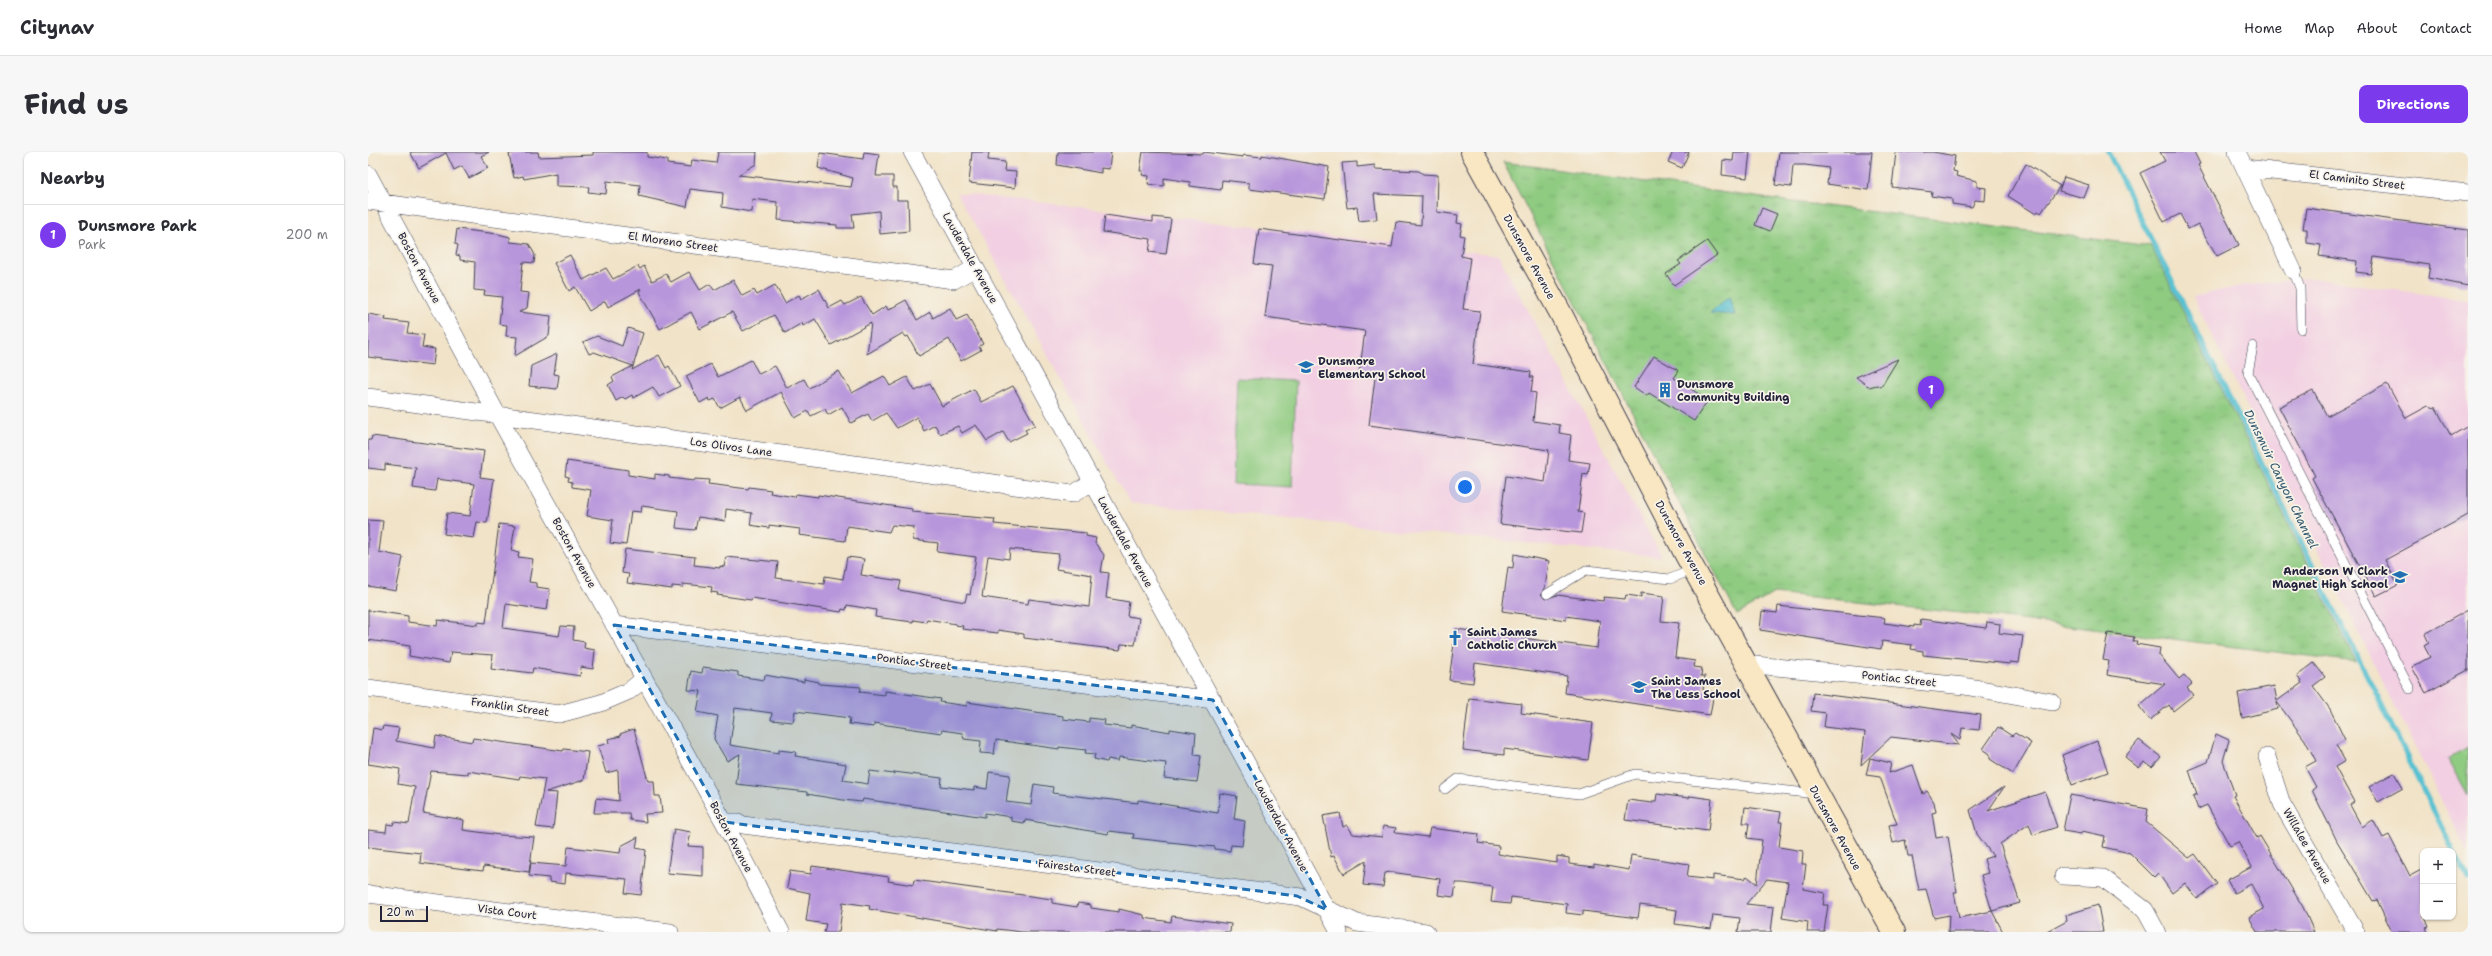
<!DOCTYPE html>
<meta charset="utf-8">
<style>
body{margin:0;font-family:"Shantell Sans",sans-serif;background:#f7f7f7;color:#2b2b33}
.controls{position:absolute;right:12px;bottom:12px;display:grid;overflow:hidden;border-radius:8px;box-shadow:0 1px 3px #0004}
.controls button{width:36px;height:36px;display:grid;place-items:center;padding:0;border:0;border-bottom:1px solid #e1e1e2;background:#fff;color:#2b2b33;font:20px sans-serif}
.scale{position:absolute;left:12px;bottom:10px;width:48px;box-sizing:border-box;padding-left:4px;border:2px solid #22223b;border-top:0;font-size:11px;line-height:14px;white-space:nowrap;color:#22223b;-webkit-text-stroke:3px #f7f3e8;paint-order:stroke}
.you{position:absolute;left:1097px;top:335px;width:14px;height:14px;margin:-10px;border:3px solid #fff;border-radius:50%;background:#1a73e8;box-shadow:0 0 0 6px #1a73e833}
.badge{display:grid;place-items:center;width:26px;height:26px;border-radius:50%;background:#7c3aed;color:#fff;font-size:13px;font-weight:700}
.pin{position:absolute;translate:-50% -33px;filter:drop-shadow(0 1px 2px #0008)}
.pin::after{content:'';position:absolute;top:21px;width:14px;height:12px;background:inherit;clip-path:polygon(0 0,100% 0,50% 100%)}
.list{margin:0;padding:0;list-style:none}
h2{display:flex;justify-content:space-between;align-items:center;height:52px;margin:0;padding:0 16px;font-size:17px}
h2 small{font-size:13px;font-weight:400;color:#7c7c81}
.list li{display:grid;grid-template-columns:26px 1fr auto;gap:12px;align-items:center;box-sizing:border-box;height:60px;padding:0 16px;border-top:1px solid #e1e1e2}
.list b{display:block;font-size:15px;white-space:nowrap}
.list p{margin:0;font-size:13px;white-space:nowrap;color:#7c7c81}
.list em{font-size:13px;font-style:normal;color:#7c7c81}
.map{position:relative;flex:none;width:2100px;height:780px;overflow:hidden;border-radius:8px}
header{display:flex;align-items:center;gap:24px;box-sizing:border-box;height:56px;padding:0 20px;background:#fff;border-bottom:1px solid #e1e1e2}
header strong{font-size:19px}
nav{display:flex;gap:22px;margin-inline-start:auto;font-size:14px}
.intro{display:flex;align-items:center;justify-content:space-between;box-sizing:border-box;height:96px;padding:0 24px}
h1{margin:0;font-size:28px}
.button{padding:10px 18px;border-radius:8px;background:#7c3aed;color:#fff;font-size:14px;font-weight:700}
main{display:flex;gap:24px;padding:0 24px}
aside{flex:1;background:#fff;border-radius:8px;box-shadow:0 1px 3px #0004}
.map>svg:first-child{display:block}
.built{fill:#f2cfe2}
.green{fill:#8fcb81;stroke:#58765e}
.park{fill:url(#park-tufts);stroke:#58765e}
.water{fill:url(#water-ripples);stroke:#3c7286}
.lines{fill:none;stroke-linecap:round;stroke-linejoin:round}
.stream{stroke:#56c1d1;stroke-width:5}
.building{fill:#b896db;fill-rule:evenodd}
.lane-casing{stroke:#413f50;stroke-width:10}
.street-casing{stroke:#413f50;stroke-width:18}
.secondary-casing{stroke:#413f50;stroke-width:24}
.lane{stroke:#fff;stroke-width:9}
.street{stroke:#fff;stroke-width:17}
.secondary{stroke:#f9e7c3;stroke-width:22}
.marked{fill:#1f6fb2;fill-opacity:0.2;stroke:#1f6fb2;stroke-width:3;stroke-dasharray:8 5;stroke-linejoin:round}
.labels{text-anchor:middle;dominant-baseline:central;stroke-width:3.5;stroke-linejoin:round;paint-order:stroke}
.street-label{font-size:11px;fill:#22223b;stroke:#f7f3e8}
.poi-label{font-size:11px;font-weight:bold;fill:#22223b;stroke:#f7f3e8;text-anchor:start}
.water-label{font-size:12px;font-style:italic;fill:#345a70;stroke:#f7f3e8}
</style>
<header>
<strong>Citynav</strong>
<nav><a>Home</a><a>Map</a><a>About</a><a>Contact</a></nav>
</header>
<div class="intro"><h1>Find us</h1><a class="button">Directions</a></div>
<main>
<aside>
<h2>Nearby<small></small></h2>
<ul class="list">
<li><span class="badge">1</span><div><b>Dunsmore Park</b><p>Park</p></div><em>200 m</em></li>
</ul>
</aside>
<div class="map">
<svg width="2100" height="780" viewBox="0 0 2100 780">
<defs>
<pattern id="park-tufts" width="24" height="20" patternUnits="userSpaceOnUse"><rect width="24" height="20" fill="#8fcb81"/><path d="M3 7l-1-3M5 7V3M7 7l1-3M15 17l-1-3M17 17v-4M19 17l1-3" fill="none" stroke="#7bae70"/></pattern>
<pattern id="water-ripples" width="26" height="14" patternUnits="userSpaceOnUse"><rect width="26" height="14" fill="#56c1d1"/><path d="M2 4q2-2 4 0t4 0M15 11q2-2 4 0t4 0" fill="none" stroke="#479cab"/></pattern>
</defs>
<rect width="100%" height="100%" fill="#f7f3e8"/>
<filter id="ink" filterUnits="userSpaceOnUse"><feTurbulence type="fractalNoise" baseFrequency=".025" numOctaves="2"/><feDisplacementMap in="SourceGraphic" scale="8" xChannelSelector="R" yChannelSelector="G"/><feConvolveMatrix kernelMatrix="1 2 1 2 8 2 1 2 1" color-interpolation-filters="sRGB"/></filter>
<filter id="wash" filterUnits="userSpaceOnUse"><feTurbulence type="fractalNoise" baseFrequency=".012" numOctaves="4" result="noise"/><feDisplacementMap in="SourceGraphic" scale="16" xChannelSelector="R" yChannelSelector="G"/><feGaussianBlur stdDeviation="0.9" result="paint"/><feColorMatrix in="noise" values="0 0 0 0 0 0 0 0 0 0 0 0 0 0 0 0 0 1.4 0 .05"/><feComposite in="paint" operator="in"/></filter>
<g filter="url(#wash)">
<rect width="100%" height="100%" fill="#f1e3c8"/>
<path class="built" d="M589 41 1130 103 1294 405 762 351Z
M1942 126 2100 148V702L1825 145 1872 134Z"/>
<path class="green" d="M869 226 928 229 924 335 865 332Z
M2100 596V644L2080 607Z"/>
<path class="park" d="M1135 10 1409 48 1783 94 1988 510 1620 464 1406 441 1369 463Z"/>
<path class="water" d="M1361 145 1367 163 1342 161Z"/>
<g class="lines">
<path class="stream" d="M1740 0 2100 728"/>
</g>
<g id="blocks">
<path class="building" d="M42 0H121L113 4 120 16 101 26 94 14 86 18 78 1 51 16Z
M151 0H170L171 5 225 3V0H279V5L299 8V12L323 15 324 8 348 11 350 0H389L388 12 370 23 483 35 485 26 450 16 452 1 495 7 496 0 511 2 508 24H525V35H529V48H540L541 79 512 82 511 59 484 62 486 76H469V73L410 68 411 54H409V50L384 47 383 60 354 55 355 41 322 37 319 55 271 44 272 33 239 29 238 42 220 40 221 35 188 34V21L156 27 155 24 146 26 141 2Z
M604 0H621L620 8 637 10 636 19 648 20 647 36 601 31Z
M690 0H743L741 17 733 16V21L689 13Z
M775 0 835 2 836 0 875 5V3L894 5V3L961 15 957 47 881 37V31L854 28 853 38 822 34V30L796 26V34L780 32 781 24 774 23 775 19H772Z
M1305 0H1321L1314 16 1300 10Z
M1366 0H1382L1379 26 1354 23 1355 8 1365 9Z
M1411 0H1504L1500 38 1459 32 1461 16 1437 13H1425L1423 35 1407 33Z
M1528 0H1565L1587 4 1585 19 1589 20 1588 24 1609 29V35L1618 36 1617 49 1607 48 1604 55 1584 52V47L1563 44 1564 40 1524 35Z
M1792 0H1826L1832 12 1830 13 1871 93 1849 104 1830 72 1820 77 1812 62 1796 70 1772 21 1797 9Z
M989 10V15L1007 13V17L1051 19 1055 22 1070 23 1069 60 1090 63 1089 71 1094 72 1092 83 1096 84 1093 104 1102 106 1095 157 1112 159 1105 212 1163 220 1162 225H1165L1163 240 1168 241 1165 269 1192 273 1191 281 1203 283 1200 308 1222 311 1220 323 1215 322 1210 360 1216 361 1213 381 1132 372 1138 324 1177 330 1181 298 1001 273 1007 226 991 223 997 179 897 165 904 114 886 112 891 77 1024 95 1028 70 1053 73 1054 44 1006 42 1009 67 991 69 989 55 979 56 974 11Z
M1658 12 1692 34 1673 61 1670 59 1668 62 1640 44Z
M1696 25 1721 33 1716 46 1691 39Z
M1394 56 1409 62 1402 79 1387 73Z
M1938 56 2100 78V134L2060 126 2062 113 2006 105 2003 122 1988 120 1989 109 1951 104 1953 93 1939 91V77H1935Z
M737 63 785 70V65L803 67 798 102 781 100 783 87 735 80Z
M89 77 130 82 142 85V90L161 92 167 103 166 111 155 110 152 140 161 141 159 156 151 160 183 164 181 184 147 204 149 185 138 184 139 173 131 172 134 145 116 143 117 139 106 138 107 110 92 108V104L88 103 90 93 87 92Z
M1339 89 1349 103 1306 133 1298 122 1313 112 1310 109Z
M202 103 215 128 238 116 245 127 270 114 272 117 276 114 284 129 298 122 303 130 321 120 332 138 342 132 346 138 365 128 374 144 386 138 389 143 407 133 417 151 431 143 433 147 451 137 461 156 474 149 477 153 493 145 504 163 518 154 520 158 538 148 549 168 562 160 565 166 582 156 588 168 599 163 615 192 611 194 613 198 593 209 581 187 551 204 540 184 538 185 535 181 499 202 503 171 463 193 447 167 435 174 434 171 417 181 406 163 375 179 364 160 332 177 323 160 292 177 271 140 273 137 240 155 237 149 221 159 207 135 201 139 186 111Z
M0 162 18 165 17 168 41 171 39 181 56 183 54 195 67 197 65 213 0 205Z
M260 176 275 181 264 218 291 203 298 216 301 214 312 234 291 245 285 235 265 246 264 243 257 247 255 245 248 249 240 233 246 229 244 225 265 214 226 200 221 202 215 190 229 184 254 194Z
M189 202 186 222 191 223 189 237 161 234 163 214Z
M1286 204 1311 219 1306 226 1340 248 1326 269 1281 241 1279 244 1266 235Z
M1530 207 1513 235 1509 233 1501 235 1488 225Z
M383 208 391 222 407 214 419 236 436 227 441 236 471 219 484 241 516 224 522 234 539 225 547 239 562 232 574 254 606 237 613 250 645 234 667 273 657 278 659 281 641 290 635 280 619 289 608 273 594 281 590 274 572 282 567 273 556 279 549 265 529 276 518 261 504 269 500 262 483 271 474 255 460 263 457 257 443 264 440 259 427 266 413 240 379 258 372 245 352 256 347 247 342 249 341 246 332 251 318 224 343 212 350 225Z
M2019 232 2038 266 2060 254 2068 256 2083 284 2100 274V363L2017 408 2030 433 2008 444 1944 326 1947 324 1911 255 1945 238 1959 264Z
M4 284 116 299 112 325 126 327 119 371 109 370 106 386 76 382 79 361 102 364 106 332 69 327 67 339 45 336 48 316 17 312V318L0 316V288H3Z
M199 309 260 318V323L287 327V322L301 324V326L326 329 327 327 341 328 340 332 380 337 381 335 403 338 402 341 427 345 428 342 450 345V343L544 357V360L627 367 626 372 718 381V384L728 386 727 391 736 403 733 420 741 421 738 446 761 450 759 464 771 466 767 493 753 492 752 498 656 486V482L630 478V481L594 477 595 474 587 473 588 472 559 467 558 470 545 468V470L507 465 508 458 479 453 478 458 474 457 473 460 384 446 383 448 349 443 350 441 343 440 344 435 315 432V435L304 434V437L259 431 261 422 254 421 257 397 327 405 326 413 352 416V414L356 415 358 405 410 410 408 426 456 432 457 424 475 427 479 405 496 407 493 423 533 429 531 438 597 450 599 442 602 443 608 405 569 400 570 391 545 388 546 375 524 373 521 380 479 374 477 389 431 383 432 377 401 373V376L382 373 384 361 358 357 357 369 330 365 327 378 308 376 310 359 274 354 273 360 263 359 258 393 242 391 245 368 219 364 223 338 204 335V330L200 329 201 325 197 324ZM642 397 691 402 688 417 724 423 721 455 661 447 660 452 614 445 620 404 641 407Z
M0 368 15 369 11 400 35 405 28 439 0 434Z
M131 372 147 374 143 399 151 400 150 405 165 407 161 430 168 431V435L182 437 179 458 138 452 135 476 191 484 193 474 206 475 205 488 217 490 216 496 227 498 225 517 213 515 212 524 165 516 164 521 140 518V519L123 517 125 503 83 500 81 511 41 504 42 494 0 488V458L40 464V470L69 474 70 468 110 473V470L118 471Z
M1146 402 1181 409 1177 436 1173 442 1177 447 1189 443 1235 449 1236 445 1257 447 1258 443 1273 445V441L1296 444 1293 469 1311 471 1307 506 1327 509 1326 515 1334 516 1333 524H1337L1335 538 1346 540 1342 563 1197 541 1199 524 1107 511 1105 531 1081 528 1088 477 1229 496 1232 469 1198 464V468L1134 459 1140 415 1145 416Z
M1410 454 1517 466 1516 471 1546 475V473L1552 474 1553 467 1618 476 1619 470 1632 472 1631 481 1655 484 1651 511 1642 510V512L1555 503V499L1543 497 1544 493 1514 489 1513 497 1392 478 1394 459 1409 461Z
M2100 458V518L2058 541 2044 515 2062 505 2056 494 2061 491 2057 482Z
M1740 481 1766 485 1765 489H1769L1768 492 1792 496 1791 503 1811 527 1816 523 1824 532 1819 536 1825 543 1805 559 1801 553 1782 568 1771 554 1797 532 1739 523 1741 509 1735 508Z
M1946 511 1957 525 1945 534 1962 557 1977 588 1968 593 1977 609 1967 615 1986 650 1982 653 1994 675 2005 668 2015 686 2021 683 2042 724 2055 717V765H2057L2061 775 2058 776 2060 780H2024L2009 748 2005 749 1969 689 1944 638 1948 635 1937 615 1948 609 1937 588 1909 550 1910 557 1874 566 1870 541 1906 534 1909 549 1934 531 1929 524Z
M335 515 370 520V524L396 528 397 523 436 530V527L451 530V532L493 535 492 540 517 543V539L573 547 572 550 599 554V550L695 564V567L721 570V566L737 568 736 573 763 576V573L802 580V577L828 581 826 603 833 604 829 630 796 626 798 611 751 605 750 609 740 607 739 610 726 607 727 602 717 601 718 598 691 595V597L628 588 626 602 612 601 613 589 596 587 594 581 574 578 573 581 506 571V575L481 572 482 566 427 559 425 570 403 568 404 561 367 556 362 593 411 601V598L428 600 427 604 478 612 475 628 500 632 502 619 526 622V620L574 626 573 634 606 638V635L619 637 621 620 642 623 638 650 663 653 666 632 685 635 684 641 770 651V648L850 661 852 641 869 644 866 667 877 669 874 694 863 693 862 699 847 697V695L765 686 766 682 741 679 740 682 657 668 656 671 643 669V665L617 661V665L495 647 494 650 475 648 439 642V640L368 632 372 602 359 609 346 587 350 564 329 560 333 539 320 538 323 519 334 521Z
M1445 541 1613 563 1611 578 1594 576 1592 588 1583 582 1591 593 1523 585 1493 613 1497 580 1456 575 1458 561 1443 559Z
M1101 546 1154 552 1153 561 1225 571 1220 608 1136 597V603L1095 598Z
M15 574 31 576 28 589 66 596 68 584 104 590 105 586 195 599 196 597 220 600 216 628 178 640 189 641 185 677 168 675 177 627 152 624 151 627 100 619V622L63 619 55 661 96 668 95 678 132 683 166 685 161 720 116 714 115 719 97 717 52 711 53 701 0 695V678L18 680 19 672 25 673 26 670 41 672 47 635 30 632 32 617 0 612 5 576 14 578Z
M1630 575 1644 584 1647 581 1663 591 1645 622 1622 607V602L1615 597Z
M266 577 280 629H286L287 644H292L294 661 277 662 278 670 262 668 261 661H226L228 646 251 649 250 618 238 621 230 594 241 591 240 587 253 584 252 582Z
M1848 582 1861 588 1855 609 1867 643 1865 644 1889 686 1892 684 1935 755 1946 780H1889L1881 765 1896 757 1883 732 1866 741 1859 728 1884 715 1870 690 1862 694 1839 653 1830 657 1825 644 1829 642 1821 618 1840 610Z
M1771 588 1793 605 1784 615 1776 610 1771 616 1757 605Z
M1729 589 1740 620 1704 633 1694 603Z
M1502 606 1523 611 1521 621 1545 613 1555 642 1559 639 1566 650 1568 660 1564 661 1568 686 1580 684 1589 740H1586L1591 766 1624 759 1635 780H1580L1581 763 1566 766 1558 737 1551 738 1544 704H1540L1537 688 1525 691 1521 673 1529 672 1512 625 1498 623Z
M2026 621 2035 636 2010 650 2001 635Z
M1636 635 1620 659 1677 640 1689 675 1665 683 1661 672 1632 692 1652 751 1624 759 1613 723 1620 721 1616 707 1625 704 1609 682 1602 658Z
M1289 642 1321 646 1322 644 1344 647 1340 679 1257 668 1260 648 1284 651V649H1288Z
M1702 643 1780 657 1778 670 1821 706 1827 702 1849 732 1829 747 1817 731 1804 741 1790 721 1786 725 1762 701 1735 695 1737 684 1714 679 1713 682 1695 679Z
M1377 655 1413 660 1411 670H1414L1411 695 1435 699 1434 712H1438L1435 737 1457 741 1455 753H1460L1456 780H1439L1440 770 1414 766 1420 730 1399 727 1378 752 1406 755 1403 780H1370L1372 766 1345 763 1343 777 1307 772 1309 758 1272 753 1270 766 1215 759V763L1198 761 1199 752 1143 745 1142 752 1123 750 1125 735 1095 731H1088L1086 745 1070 743 1072 727 1022 720 1017 721 1015 735 995 733 998 709 976 722 966 704 963 705 955 664 972 661 975 675 979 673 985 682 1014 685 1015 674 1028 676 1027 681 1060 685 1062 676 1094 680 1111 682 1110 691 1131 694 1130 702 1141 704 1189 711V704L1201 706V712L1226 715V712L1261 718 1263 703 1321 712 1319 725 1345 728V723L1377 727 1379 724 1389 732 1394 688 1379 686 1381 671H1375Z
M306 677 323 680 320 694 335 695V724L299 721Z
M270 685 268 696 278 698 273 743 257 741 259 727 198 721 197 732 181 730V726L161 724 163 711 198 714 200 695 252 701 253 694Z
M444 714 521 725 520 729 545 733 546 728 684 747V751L709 755 710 751 723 753V756L751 760V757L776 763V766L803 770 804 764 863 772 862 780H654L629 777V779L501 757 502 754 475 750 471 780H456L458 772 438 769 442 741 419 736 422 719 443 722Z
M1730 753 1735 780H1679L1699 769 1698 763Z"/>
</g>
</g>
<g filter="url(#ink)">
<use href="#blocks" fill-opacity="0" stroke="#413f50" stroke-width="1"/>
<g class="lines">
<g class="lane-casing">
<path id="lane" d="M1925 118 1932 136 1933 177
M1885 194 1880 221 2042 537
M1179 442 1218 418 1302 427 1326 417
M1077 637 1090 627 1211 642 1267 622 1448 642"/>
</g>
<g class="street-casing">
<path id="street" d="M544 0 971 780
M1869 0 1925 118
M1877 16 2100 41
M0 22 130 264 356 670 413 780
M0 49 586 128 607 116
M0 245 705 342 724 330
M246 473 845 548
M1378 512 1596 534 1684 550
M0 536 191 562 233 551 261 539 276 527
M1899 605 1914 652 1988 780
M356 670H370L375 673 933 745 989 771 1058 780
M1695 724 1735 726 1777 758 1789 780
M0 742 302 780"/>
</g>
<g class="secondary-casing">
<path id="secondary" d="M1104 0 1192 160 1318 403 1526 780"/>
</g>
<use href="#lane" class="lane"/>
<use href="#street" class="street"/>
<use href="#secondary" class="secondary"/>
</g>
</g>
<path class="marked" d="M246 473 845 548 959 758 929 744 356 670Z"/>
<defs>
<g id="school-bare" transform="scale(1.2)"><path d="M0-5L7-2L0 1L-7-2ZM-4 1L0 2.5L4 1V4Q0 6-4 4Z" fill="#1f6fb2" stroke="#f7f3e8" stroke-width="2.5" paint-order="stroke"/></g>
<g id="building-bare" transform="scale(1.2)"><path d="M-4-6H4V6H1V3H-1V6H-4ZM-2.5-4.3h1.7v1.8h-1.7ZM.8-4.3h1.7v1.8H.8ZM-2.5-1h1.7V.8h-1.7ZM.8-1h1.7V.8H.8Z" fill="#1f6fb2" stroke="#f7f3e8" stroke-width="2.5" paint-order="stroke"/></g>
<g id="church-bare" transform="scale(1.2)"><path d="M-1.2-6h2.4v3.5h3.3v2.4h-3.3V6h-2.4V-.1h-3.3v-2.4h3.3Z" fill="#1f6fb2" stroke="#f7f3e8" stroke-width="2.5" paint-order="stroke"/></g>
</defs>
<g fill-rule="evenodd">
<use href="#school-bare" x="938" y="215"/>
<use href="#building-bare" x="1297" y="238"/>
<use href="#school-bare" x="2032" y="425"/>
<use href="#church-bare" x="1087" y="486"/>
<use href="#school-bare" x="1271" y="535"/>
</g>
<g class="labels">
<g class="street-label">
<text transform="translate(1989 28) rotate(7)">El Caminito Street</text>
<text transform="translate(305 90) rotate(8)">El Moreno Street</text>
<text transform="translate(1161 105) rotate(61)">Dunsmore Avenue</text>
<text transform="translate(602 106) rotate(61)">Lauderdale Avenue</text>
<text transform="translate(51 116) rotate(62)">Boston Avenue</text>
<text transform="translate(363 295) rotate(8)">Los Olivos Lane</text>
<text transform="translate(757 390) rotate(61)">Lauderdale Avenue</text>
<text transform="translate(1313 391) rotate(61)">Dunsmore Avenue</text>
<text transform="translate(206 401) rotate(61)">Boston Avenue</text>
<text transform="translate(546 510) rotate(7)">Pontiac Street</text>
<text transform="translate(1531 527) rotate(6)">Pontiac Street</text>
<text transform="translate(142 555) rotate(8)">Franklin Street</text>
<text transform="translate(913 674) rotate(62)">Lauderdale Avenue</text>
<text transform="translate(1467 676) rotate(61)">Dunsmore Avenue</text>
<text transform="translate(363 685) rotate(62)">Boston Avenue</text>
<text transform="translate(1939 694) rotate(60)">Willalee Avenue</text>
<text transform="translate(709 716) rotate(7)">Fairesta Street</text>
<text transform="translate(139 760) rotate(7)">Vista Court</text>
</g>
<g class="poi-label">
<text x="950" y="209">Dunsmore<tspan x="950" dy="13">Elementary School</tspan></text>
<text x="1309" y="232">Dunsmore<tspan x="1309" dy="13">Community Building</tspan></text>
<text x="2020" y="419" text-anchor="end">Anderson W Clark<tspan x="2020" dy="13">Magnet High School</tspan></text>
<text x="1099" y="480">Saint James<tspan x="1099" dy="13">Catholic Church</tspan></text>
<text x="1283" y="529">Saint James<tspan x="1283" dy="13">The Less School</tspan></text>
</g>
<g class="water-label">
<text transform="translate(1913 327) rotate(64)">Dunsmuir Canyon Channel</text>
</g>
</g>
</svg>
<div class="controls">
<button>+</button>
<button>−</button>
</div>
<div class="scale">20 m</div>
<div class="you"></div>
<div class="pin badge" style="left:1563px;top:257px">1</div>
</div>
</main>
